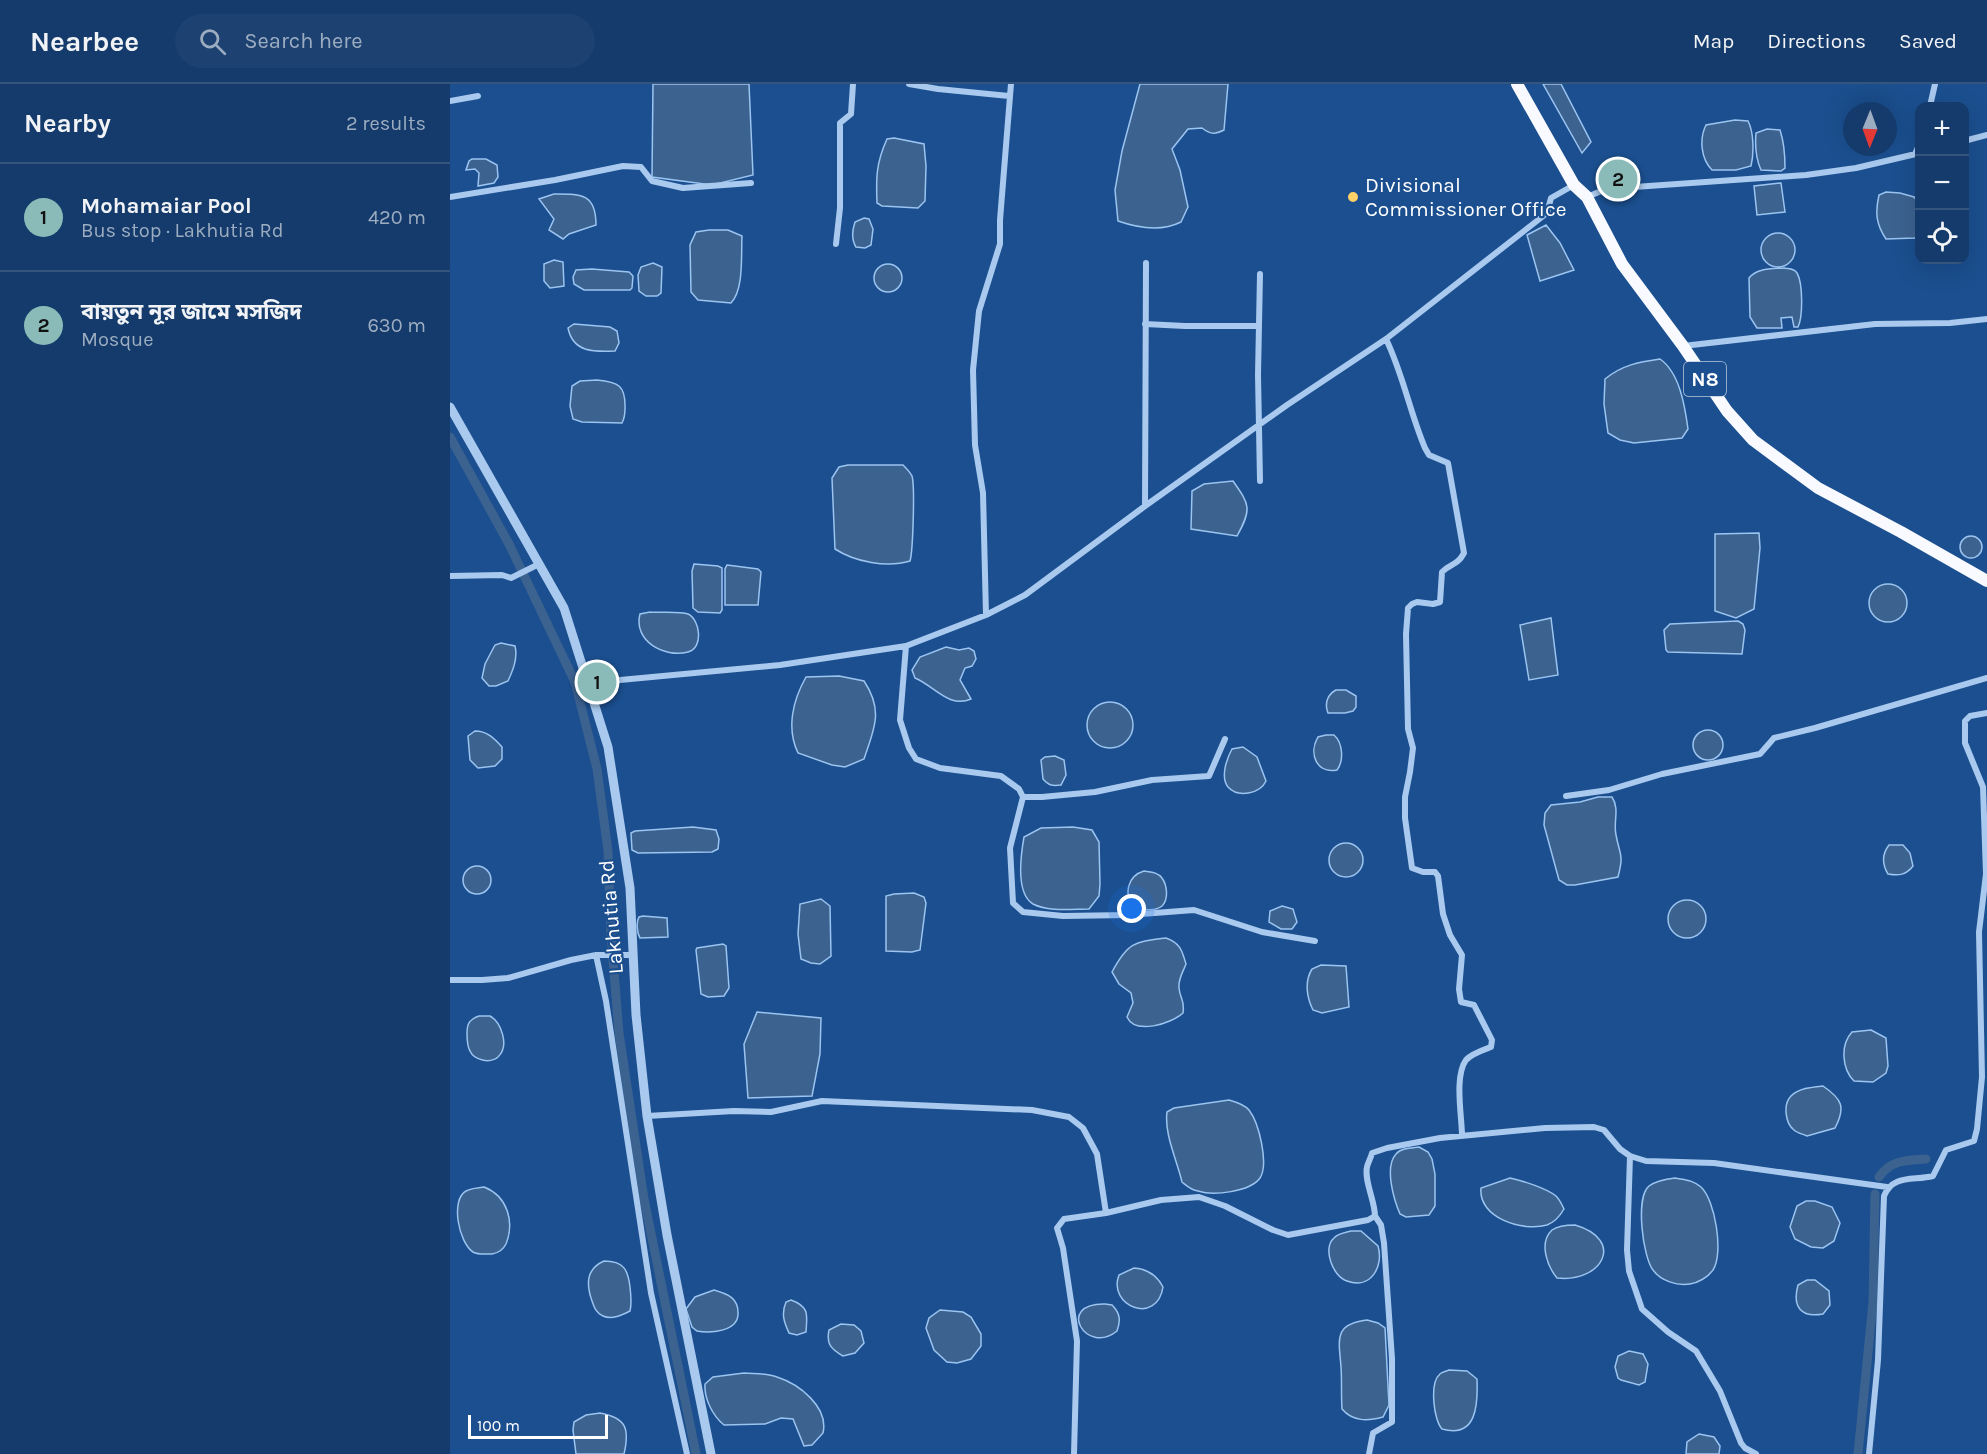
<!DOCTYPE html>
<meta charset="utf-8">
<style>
body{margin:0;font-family:Karla,"Noto Sans Bengali",sans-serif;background:#1d4271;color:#f1f3f6}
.controls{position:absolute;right:18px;top:18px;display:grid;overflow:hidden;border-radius:12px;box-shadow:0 6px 24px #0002}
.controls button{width:54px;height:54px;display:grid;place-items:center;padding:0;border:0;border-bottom:2px solid #33557e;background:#143b6b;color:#f1f3f6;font:30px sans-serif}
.compass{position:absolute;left:1393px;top:18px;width:54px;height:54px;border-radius:50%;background:#143b6b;box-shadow:0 6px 24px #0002;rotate:181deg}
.scale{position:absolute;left:18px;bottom:15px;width:140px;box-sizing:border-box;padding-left:6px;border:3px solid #fff;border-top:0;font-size:16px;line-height:21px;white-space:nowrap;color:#fff;-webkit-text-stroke:4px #1b4f8f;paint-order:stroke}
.you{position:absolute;left:682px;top:825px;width:21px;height:21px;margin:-15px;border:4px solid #fff;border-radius:50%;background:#1a73e8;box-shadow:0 0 0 9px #1a73e833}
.badge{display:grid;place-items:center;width:39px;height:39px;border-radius:50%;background:#8bbbb9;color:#111;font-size:20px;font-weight:700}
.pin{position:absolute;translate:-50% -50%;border:3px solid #fff;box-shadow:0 2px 6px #0006}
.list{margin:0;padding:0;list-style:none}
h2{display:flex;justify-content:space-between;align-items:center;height:78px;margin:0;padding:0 24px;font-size:26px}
h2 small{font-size:20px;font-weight:400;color:#9dadc1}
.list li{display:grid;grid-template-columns:39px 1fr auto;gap:18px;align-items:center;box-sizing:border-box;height:108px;padding:0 24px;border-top:2px solid #33557e}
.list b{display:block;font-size:22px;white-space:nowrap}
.list p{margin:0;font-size:20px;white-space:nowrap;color:#9dadc1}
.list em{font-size:20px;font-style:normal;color:#9dadc1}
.icon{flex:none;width:33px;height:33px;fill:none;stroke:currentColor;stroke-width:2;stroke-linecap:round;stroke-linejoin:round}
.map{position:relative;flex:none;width:1537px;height:1370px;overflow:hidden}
header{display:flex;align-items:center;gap:36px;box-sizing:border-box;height:84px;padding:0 30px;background:#143b6b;border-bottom:2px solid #33557e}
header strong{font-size:28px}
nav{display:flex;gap:33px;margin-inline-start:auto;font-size:21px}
.search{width:420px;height:54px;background:#1d4271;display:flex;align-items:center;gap:15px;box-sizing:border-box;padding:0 21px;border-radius:33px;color:#9dadc1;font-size:22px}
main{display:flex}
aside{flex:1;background:#143b6b}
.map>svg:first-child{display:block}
.water{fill:#3c6290;stroke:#9cc4f0;stroke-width:1.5}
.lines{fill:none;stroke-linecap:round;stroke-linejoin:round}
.canal{stroke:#3c6290;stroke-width:9}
.minor{stroke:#a9c9ee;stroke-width:6}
.tertiary{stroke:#a9c9ee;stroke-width:9}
.trunk{stroke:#f8faff;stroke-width:12}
.poi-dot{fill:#ffd166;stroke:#1b4f8f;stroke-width:2}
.labels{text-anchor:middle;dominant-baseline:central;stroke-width:4.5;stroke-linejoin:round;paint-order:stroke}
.shield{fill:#1b4f8f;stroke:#bbcadd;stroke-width:1.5}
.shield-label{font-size:20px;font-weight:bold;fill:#fff}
.poi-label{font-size:21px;fill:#fff;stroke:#1b4f8f;text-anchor:start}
.street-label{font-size:21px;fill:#fff;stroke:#1b4f8f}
</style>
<header>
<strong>Nearbee</strong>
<div class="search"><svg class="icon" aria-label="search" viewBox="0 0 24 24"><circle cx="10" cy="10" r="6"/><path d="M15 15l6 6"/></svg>Search here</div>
<nav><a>Map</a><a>Directions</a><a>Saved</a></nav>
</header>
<main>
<aside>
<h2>Nearby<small>2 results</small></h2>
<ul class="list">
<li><span class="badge">1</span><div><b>Mohamaiar Pool</b><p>Bus stop · Lakhutia Rd</p></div><em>420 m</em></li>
<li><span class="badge">2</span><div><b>বায়তুন নূর জামে মসজিদ</b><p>Mosque</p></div><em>630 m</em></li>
</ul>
</aside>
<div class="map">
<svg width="1537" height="1370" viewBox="0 0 1537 1370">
<rect width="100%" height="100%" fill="#1b4f8f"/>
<path class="water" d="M203 0H299L303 91 262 101 202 93Z
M690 0H778L774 46C764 51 760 50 752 44L738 45 722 65 730 86 738 123 731 138C711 148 688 144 668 137L665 106 672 67Z
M1093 0H1111L1141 58 1132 69Z
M1285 36 1298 37C1304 48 1304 70 1301 82L1286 86H1262C1251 75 1249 55 1256 41Z
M1317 45 1330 46C1334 58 1335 71 1335 84L1331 87 1311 86C1306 75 1305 61 1306 49Z
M444 54 474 60 476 82 475 117 468 124 432 122 427 119C426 94 426 79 437 55Z
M22 75H36L47 81 48 93 44 99 28 102 29 89 25 85 16 86 19 77Z
M1331 99 1335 128 1307 131 1304 102Z
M1436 108 1450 109 1464 113 1469 119V146L1465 154 1436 155C1426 140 1425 129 1429 111Z
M104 110C131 110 146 109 146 141L119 150 113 155 99 146 104 135 89 115Z
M414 134 419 135 423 145 421 161 415 164 406 163C401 155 402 147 405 138Z
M1096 141 1110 159 1124 186 1090 197 1077 151Z
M259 146H278L292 152C291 171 294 206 281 219L248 216 241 208 240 161 246 148Z
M1311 166a17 17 0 1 1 34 0a17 17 0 1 1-34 0Z
M104 176 113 178 114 202 100 204 94 197V180Z
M203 179 212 183 211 209 207 212H196L189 207 188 191 191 183Z
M424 194a14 14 0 1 1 28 0a14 14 0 1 1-28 0Z
M1334 184C1339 185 1344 184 1347 189 1353 199 1353 233 1348 243H1344L1342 233 1331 234 1332 244H1307L1300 233 1299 194C1307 184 1321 185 1334 184Z
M142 185 179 188 183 192 182 204 180 206H134L124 200 123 193 126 186Z
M124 240 160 243 167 247 169 259 165 267C145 268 123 269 118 244Z
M1210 275C1230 289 1235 323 1238 345L1232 354 1184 359 1170 356 1158 349 1154 320 1155 295C1172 281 1189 278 1210 275Z
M147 296C168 298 176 301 175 325 175 330 175 333 172 339L132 338 123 335 120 322 122 302 130 297Z
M398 381H453C456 384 460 388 462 392 465 401 463 467 460 477 437 484 405 478 385 465L382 394 389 383Z
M783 397C800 421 802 425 787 452L741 445 742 407 754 400Z
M1309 449 1310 464 1304 525 1286 534 1265 527V450Z
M1510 463a11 11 0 1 1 22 0a11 11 0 1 1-22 0Z
M244 480 268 482 272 484V526L270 529 248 528 243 524 242 487Z
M277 481 308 485 311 488 308 521H275V485Z
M1419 519a19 19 0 1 1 38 0a19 19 0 1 1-38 0Z
M200 528C210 529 230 527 238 530 250 535 254 564 238 568 214 574 183 557 190 530Z
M1101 534 1108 591 1079 596 1070 541Z
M1288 537 1293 540 1295 546 1292 570 1218 568 1216 566 1214 546 1220 540Z
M51 559 65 562C68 574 63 586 58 597L46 602H39L32 594 35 580 45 561Z
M496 563 509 566 519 564 524 567 526 575 522 582 515 584 510 596 521 615C499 625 483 601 465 594L462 586 470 573Z
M389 592 414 597C434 627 424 645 414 675L395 683 382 681 348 669C336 644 343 616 356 593Z
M886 606H896L906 612V623L903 627 895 629H878C874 619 878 610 886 606Z
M637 641a23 23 0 1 1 46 0a23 23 0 1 1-46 0Z
M1243 661a15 15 0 1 1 30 0a15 15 0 1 1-30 0Z
M25 647C37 647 44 654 52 663V675L45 682 28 684 20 676 18 652Z
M876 651H884C893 659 894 677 887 686 867 690 858 670 868 653Z
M793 663 807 673 816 697C810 710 788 714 778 703 770 693 777 674 782 665Z
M605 672 614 676 616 691 611 701C603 702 599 702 593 695L591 676 595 673Z
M1148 713H1162C1170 725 1163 738 1166 751 1170 772 1174 770 1168 793L1125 801H1117L1109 796 1094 741 1095 729 1101 721 1130 718Z
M243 743 266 746 269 755 268 765 262 768 188 769 182 766 181 749 185 747Z
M623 743 642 746 649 758 650 800 649 812 639 825C622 825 598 828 583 820 565 809 571 770 574 753L591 744Z
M879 776a17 17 0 1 1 34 0a17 17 0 1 1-34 0Z
M1439 761H1453L1460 769 1463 782C1456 791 1449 792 1438 790 1432 780 1432 770 1439 761Z
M13 796a14 14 0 1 1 28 0a14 14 0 1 1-28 0Z
M694 787C700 788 708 788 712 794 717 801 719 815 712 822 705 828 691 825 683 824 674 810 677 792 694 787Z
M464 809 474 813 476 819 470 866 462 868 436 867V812L444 810Z
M371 815 380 822 381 872 370 880 361 879 351 875 348 850 350 820Z
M1218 835a19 19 0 1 1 38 0a19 19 0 1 1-38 0Z
M832 822 843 825 847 838 842 845H831L819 838 820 827Z
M193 832 217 834 218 853 190 854C187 849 186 838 189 833Z
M716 854C730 859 732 866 736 880 733 888 728 895 729 904 730 915 735 916 733 929 721 940 685 951 677 933L683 919 681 909 669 900 662 888C678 858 684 858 716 854Z
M273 860 276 862 279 904 274 912 258 913 251 910 246 866 247 864Z
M871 881 896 882 899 923 872 929 863 926C857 914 854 898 862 885Z
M307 928 371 934 370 970 362 1012 298 1014 294 960Z
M29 932H40C51 938 60 962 48 973 40 980 24 976 20 967 17 962 17 955 17 949 17 939 20 935 29 932Z
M1421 946 1436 954 1438 982 1436 989 1423 998 1404 997C1392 985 1390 961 1402 948Z
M1373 1002C1392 1015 1396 1023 1385 1044L1357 1052C1353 1050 1347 1049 1344 1046 1335 1039 1333 1020 1341 1012 1349 1004 1363 1003 1373 1002Z
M779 1016C786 1018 795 1021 799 1026 809 1039 819 1080 810 1094 800 1108 763 1112 748 1107 741 1106 737 1102 732 1098 727 1076 714 1050 717 1028L724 1024Z
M969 1063 978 1068 982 1075 985 1090V1122L979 1131 956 1133 950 1130C944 1116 934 1083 946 1070 951 1064 961 1064 969 1063Z
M1060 1094C1073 1097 1096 1104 1106 1112 1110 1116 1112 1121 1114 1125 1110 1132 1105 1138 1097 1141 1073 1148 1028 1134 1031 1104Z
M1225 1094C1235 1096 1243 1096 1251 1103 1265 1116 1274 1169 1263 1186 1258 1193 1248 1199 1240 1200 1227 1202 1211 1197 1203 1186 1193 1173 1185 1114 1199 1102 1206 1097 1216 1095 1225 1094Z
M34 1103C57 1112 65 1137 56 1160 53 1166 48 1169 42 1170 36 1170 28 1171 23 1168 9 1159 0 1116 16 1107 21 1104 28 1104 34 1103Z
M1356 1117H1365L1382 1123 1390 1139 1384 1157 1373 1164 1361 1163 1345 1155 1340 1143 1347 1122Z
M1125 1141C1176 1156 1152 1199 1107 1194 1098 1183 1088 1159 1102 1146 1109 1141 1118 1141 1125 1141Z
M901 1147H911L928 1162C934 1182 921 1206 897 1197 883 1193 872 1164 884 1154 889 1149 895 1149 901 1147Z
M154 1177C174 1177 178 1186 180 1203 181 1212 182 1219 180 1227 172 1231 162 1236 153 1232 146 1229 144 1223 142 1217 136 1200 136 1185 154 1177Z
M684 1184C697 1185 707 1191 713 1203 707 1242 657 1222 669 1191Z
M1357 1196H1365L1379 1207 1380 1221 1373 1230C1351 1234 1342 1223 1348 1201Z
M264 1206C278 1210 289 1214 288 1231 287 1236 288 1236 284 1240 276 1248 258 1249 247 1247L242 1243 236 1225 245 1213Z
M341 1216C360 1223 357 1231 356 1248L347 1251 339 1249C334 1238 331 1230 336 1218Z
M655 1220 662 1221C670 1229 671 1236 667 1247 636 1272 605 1219 655 1220Z
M490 1226 513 1228 521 1233 531 1250V1262L521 1275 507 1279 497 1278 484 1266 476 1244 479 1234Z
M917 1236 928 1239 935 1244 939 1321 933 1333C918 1337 903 1338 892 1325 891 1311 892 1297 891 1283 889 1256 883 1240 917 1236Z
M391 1240 404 1241 411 1247 414 1259 405 1269 393 1272C381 1265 376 1260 379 1246Z
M1179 1267 1193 1270 1198 1280 1195 1298 1189 1301 1171 1296 1168 1294 1165 1283 1168 1272Z
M999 1286 1017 1287 1027 1295C1028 1320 1027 1355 992 1345 984 1337 979 1299 990 1290 990 1289 997 1287 999 1286Z
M294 1289C305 1290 316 1289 327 1293 349 1300 379 1323 373 1349L362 1361 354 1362 343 1335 331 1334 315 1340 274 1341C263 1332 254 1315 255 1300L263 1293Z
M150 1329C176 1334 180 1344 174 1370H126L123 1346 124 1338 136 1331Z
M1249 1350 1264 1353 1270 1362 1269 1370H1236L1237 1358Z"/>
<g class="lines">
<path class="canal" d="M0 353 59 460 125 598 147 685 158 767 161 851 169 949 194 1115 246 1370
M1429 1093C1441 1076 1457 1076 1476 1075
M1408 1370 1423 1218 1425 1110"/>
<path class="minor" d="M459 0 488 5 559 12
M0 17 28 12
M1480 22 1485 0
M1514 57 1537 51
M1465 70 1470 59
M0 113 105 96 173 82 191 83 202 97 233 104 301 99
M1137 113 1156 105 1356 91 1406 84 1470 69
M386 160 390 124V39L401 30 403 0
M695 240 735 242H809
M936 255C953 290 960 329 975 364L979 371 998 379 1014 469C1007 482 1001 479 992 488L990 518 983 520 967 518 962 520 958 524 956 550 958 645 963 664 960 688 955 713V734L962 784 973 788H985L988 792 993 830 1000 851 1012 871 1009 905 1011 918 1024 921 1042 956 1041 963C1033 966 1021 970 1016 976 1004 992 1012 1033 1012 1052
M1233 262 1425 240 1500 239 1537 235
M810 397 808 291 810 190
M695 422 696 179
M0 492 52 491 61 494 87 481
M536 531 533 409 525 361 523 286 529 227 550 160V136L561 0
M456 562 450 636 459 664 466 675 490 684 551 692 569 705 573 713H592L645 708 702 696 759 692 775 655
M138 599 330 581 456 562 536 531 575 511 695 422 837 321 936 255 1097 129 1101 114 1124 101
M1116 712 1159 706 1212 690 1310 670 1324 654 1365 644 1537 594
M573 713 560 764 563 819 573 828 613 832 678 831 744 826 812 848 865 857
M146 871 156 917 201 1209 237 1370
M0 896H32L58 894 121 876 146 871H184
M197 1032 284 1027 321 1028 372 1017 582 1026 619 1033 633 1044 647 1070 656 1129
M1180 1072 1177 1166 1179 1187 1192 1225 1218 1248 1246 1267 1270 1307 1291 1359 1295 1364 1306 1370
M624 1370 627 1257 613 1164 607 1144 614 1135 656 1129 711 1116 749 1113 775 1122 823 1146 838 1151 918 1136 925 1132C925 1117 914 1097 917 1083 918 1078 921 1074 922 1069L937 1064 990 1054 1095 1044 1144 1043 1154 1046 1170 1065 1180 1072 1196 1077 1264 1079 1437 1103
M919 1370 923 1349 942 1338V1275L934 1159 931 1141 925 1132
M1419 1370 1428 1276 1434 1112C1443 1090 1463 1097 1483 1092L1496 1066 1524 1057 1527 1045 1532 993 1529 848 1536 790 1533 703 1515 659V637L1520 632 1537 629"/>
<path class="tertiary" d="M0 323 114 524 158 663 180 804 186 931 197 1032 217 1151 261 1370"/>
<path class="trunk" d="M1067 0 1124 101 1137 113 1172 180 1233 262 1277 327 1303 356 1368 404 1451 448 1537 497"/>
</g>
<circle class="poi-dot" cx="903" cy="113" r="6"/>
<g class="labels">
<rect class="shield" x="1234" y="278" width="42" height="34" rx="4.5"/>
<g class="shield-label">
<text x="1255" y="295">N8</text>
</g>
<g class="poi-label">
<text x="915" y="101">Divisional<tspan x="915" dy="24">Commissioner Office</tspan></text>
</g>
<g class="street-label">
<text transform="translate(161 833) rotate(-95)">Lakhutia Rd</text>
</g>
</g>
</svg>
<div class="controls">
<button>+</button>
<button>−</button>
<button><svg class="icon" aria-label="locate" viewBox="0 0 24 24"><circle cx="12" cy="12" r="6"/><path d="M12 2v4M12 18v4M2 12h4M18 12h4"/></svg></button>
</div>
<svg class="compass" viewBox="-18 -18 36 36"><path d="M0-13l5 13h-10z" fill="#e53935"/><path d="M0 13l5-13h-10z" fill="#9dadc1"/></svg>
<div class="scale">100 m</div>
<div class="you"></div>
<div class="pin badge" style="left:147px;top:598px">1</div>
<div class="pin badge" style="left:1168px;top:95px">2</div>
</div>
</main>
